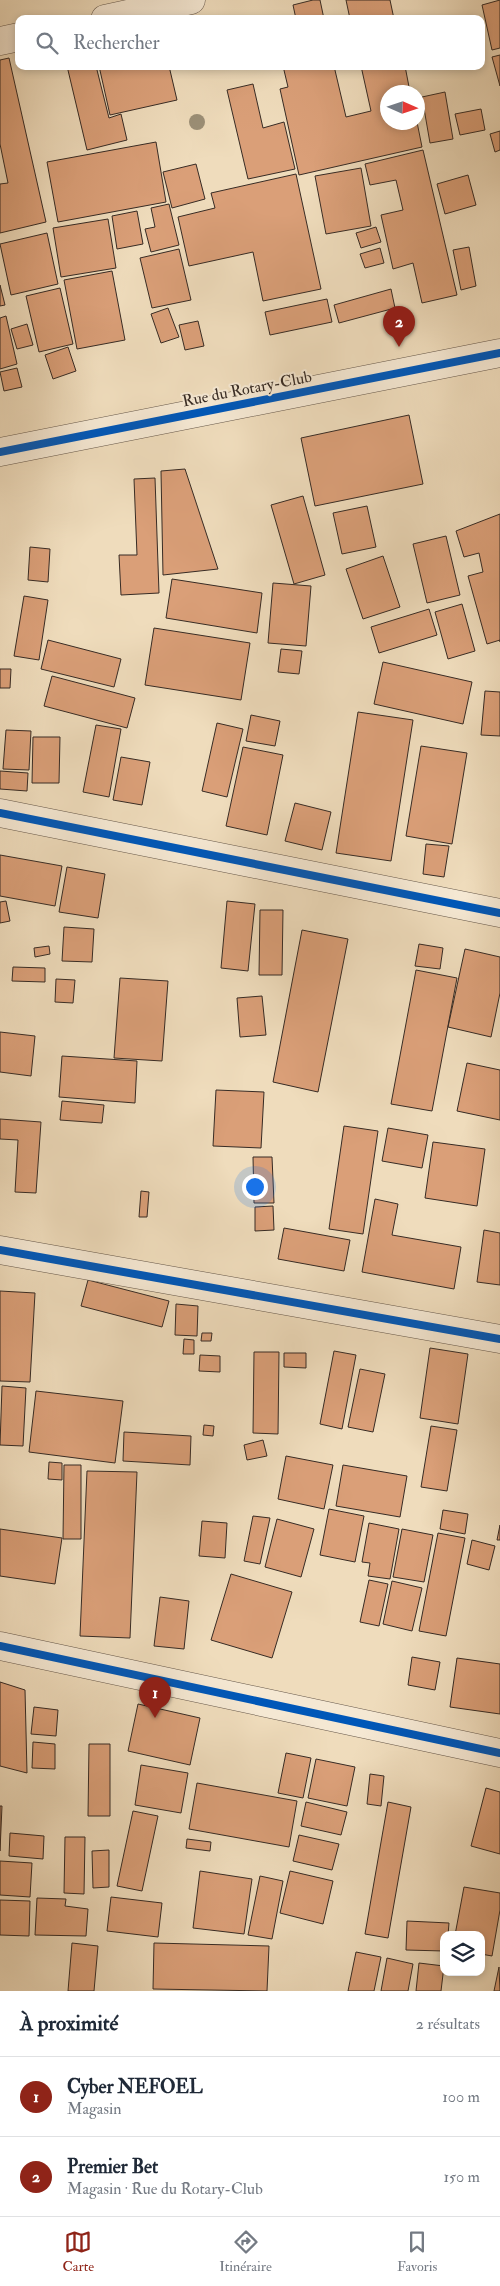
<!DOCTYPE html>
<html lang="fr">
<meta charset="utf-8">
<style>
body{margin:0;font-family:"IM FELL Double Pica",serif;background:#f2f2f3;color:#1f2937}
.controls{position:absolute;right:15px;bottom:15px;display:grid;overflow:hidden;border-radius:10px;box-shadow:0 2px 8px #0003}
.controls button{width:45px;height:45px;display:grid;place-items:center;padding:0;border:0;border-bottom:1px solid #e0e1e3;background:#fff;color:#1f2937;font:25px sans-serif}
.compass{position:absolute;left:380px;top:85px;width:45px;height:45px;border-radius:50%;background:#fff;box-shadow:0 2px 8px #0003;rotate:93deg}
.you{position:absolute;left:254px;top:1186px;width:18px;height:18px;margin:-12px;border:4px solid #fff;border-radius:50%;background:#1a73e8;box-shadow:0 0 0 8px #1a73e833}
.badge{display:grid;place-items:center;width:32px;height:32px;border-radius:50%;background:#8f2418;color:#fff;font-size:16px;font-weight:700}
.pin{position:absolute;translate:-50% -41px;filter:drop-shadow(0 1px 2px #0008)}
.pin::after{content:'';position:absolute;top:26px;width:18px;height:15px;background:inherit;clip-path:polygon(0 0,100% 0,50% 100%)}
.list{margin:0;padding:0;list-style:none}
h2{display:flex;justify-content:space-between;align-items:center;height:65px;margin:0;padding:0 20px;font-size:21px}
h2 small{font-size:16px;font-weight:400;color:#747a83}
.list li{display:grid;grid-template-columns:32px 1fr auto;gap:15px;align-items:center;box-sizing:border-box;height:80px;padding:0 20px;border-top:1px solid #e0e1e3}
.list b{display:block;font-size:19px;white-space:nowrap}
.list p{margin:0;font-size:16px;white-space:nowrap;color:#747a83}
.list em{font-size:16px;font-style:normal;color:#747a83}
.icon{flex:none;width:28px;height:28px;fill:none;stroke:currentColor;stroke-width:2;stroke-linecap:round;stroke-linejoin:round}
.map{position:relative;flex:none;width:500px;height:1991px;overflow:hidden}
.search{position:absolute;background:#fff;box-shadow:0 2px 8px #0003;left:15px;right:15px;top:15px;height:55px;display:flex;align-items:center;gap:12px;box-sizing:border-box;padding:0 18px;border-radius:10px;color:#747a83;font-size:19px}
.sheet{height:225px;background:#fff}
nav{display:flex;justify-content:space-around;align-items:center;box-sizing:border-box;height:70px;border-top:1px solid #e0e1e3;background:#fff;font-size:14px;color:#747a83}
nav a{display:grid;justify-items:center;gap:2px}
nav .on{color:#8f2418}
.map>svg:first-child{display:block}
.building{fill:#da9f78;stroke:#372b24}
.lines{fill:none;stroke-linecap:round;stroke-linejoin:round}
.street-casing{stroke:#65574a;stroke-width:29}
.street{stroke:#f5e8d3;stroke-width:28}
.cycleway-casing{stroke:#f5e8d3;stroke-width:11}
.cycleway{stroke:#0057b8;stroke-width:8}
.tree{fill:#9c8f77}
.labels{text-anchor:middle;dominant-baseline:central;stroke-width:4;stroke-linejoin:round;paint-order:stroke}
.street-label{font-size:16px;fill:#372b24;stroke:#f5e8d3}
</style>
<div class="map">
<svg width="500" height="1991" viewBox="0 0 500 1991">
<rect width="100%" height="100%" fill="#efdcbc"/>
<filter id="stains"><feTurbulence type="fractalNoise" baseFrequency=".004" numOctaves="4"/><feColorMatrix values="0 0 0 0 .2 0 0 0 0 .09 0 0 0 0 .02 0 0 0 .5 -.17"/></filter>
<radialGradient id="worn" r=".72"><stop offset=".6" stop-color="#630" stop-opacity="0"/><stop offset="1" stop-color="#630" stop-opacity=".3"/></radialGradient>
<path class="building" d="M313 0H320L324 19H296L293 5Z
M346 0H390L394 19H350Z
M500 0V48L492 50 482 5Z
M500 55V86L492 57Z
M9 58 46 222 0 233V184L8 183 0 144V60Z
M67 66H96L109 118 121 114 127 140 87 150Z
M99 66H169L177 100 110 115Z
M283 66H334L346 117 371 111 361 66H405L410 92H388V122H417L422 147 299 175 280 89 288 87Z
M253 84 263 128 284 122 295 169 248 179 227 90Z
M445 92 453 139 430 143 422 97Z
M481 109 485 130 460 135 455 114Z
M500 131V150L495 152 490 134Z
M156 142 166 202 58 222 47 162Z
M423 150 457 295 422 303 413 263 393 269 381 215 403 210 396 180 370 185 365 164Z
M196 164 205 199 172 208 163 172Z
M361 168 371 226 326 234 315 176Z
M296 174 321 289 263 301 253 252 189 266 178 217 215 208 211 193Z
M468 175 476 205 445 214 437 184Z
M169 204 179 245 151 252 145 229 155 227 151 208Z
M137 211 143 244 117 249 112 216Z
M108 219 116 268 61 277 53 228Z
M376 227 381 242 361 248 356 233Z
M47 233 58 284 11 295 0 244Z
M469 247 476 286 461 290 453 250Z
M380 248 384 263 365 268 360 254Z
M179 249 191 300 152 308 140 258Z
M112 271 125 340 77 349 64 280Z
M0 285 5 305 0 306Z
M60 288 73 344 39 352 26 296Z
M391 289 395 308 339 323 334 305Z
M327 299 332 322 270 335 265 312Z
M168 308 179 337 161 343 151 314Z
M6 316 17 364 0 369V318Z
M198 321 204 346 185 350 179 325Z
M27 324 33 345 17 349 11 329Z
M68 347 76 371 53 379 45 355Z
M17 368 22 387 4 391 0 372Z
M409 415 423 484 315 506 301 438Z
M185 469 218 569 163 575 161 471Z
M155 478 159 593 121 595 119 555H137L134 479Z
M303 496 325 575 294 584 271 505Z
M367 506 376 547 342 554 333 513Z
M500 514V642V640L487 644 468 576 483 572 479 553 464 557 456 531Z
M446 536 460 595 427 603 413 544Z
M30 547 50 549 48 582 28 580Z
M383 556 400 607 363 619 346 569Z
M172 579 262 593 257 633 166 618Z
M273 583 311 586 306 646 268 643Z
M24 596 48 600 39 660 14 656Z
M462 604 475 651 448 659 435 612Z
M429 609 437 635 379 653 371 627Z
M154 628 250 643 241 700 145 685Z
M48 640 121 659 114 687 41 669Z
M281 649 302 651 299 674 278 672Z
M383 662 472 682 463 724 374 704Z
M0 669H11L10 688H0Z
M52 676 135 698 127 728 44 706Z
M485 691 500 692V736L481 735Z
M358 712 413 720 391 861 336 853Z
M251 715 280 721 275 746 246 741Z
M217 723 243 729 227 797 202 791Z
M96 725 121 729 109 797 83 792Z
M6 730 31 731 29 770 3 769Z
M33 737H60L59 783H32Z
M421 746 467 753 452 844 406 836Z
M243 747 283 755 267 835 226 826Z
M121 757 150 762 142 805 113 800Z
M0 771 28 773 27 791 0 789Z
M295 803 331 812 322 850 285 841Z
M426 844 449 846 444 877 423 874Z
M0 855 62 866 55 906 0 896Z
M67 867 105 874 98 918 59 912Z
M6 901 10 921 0 923V902Z
M227 901 255 904 248 971 221 968Z
M260 910H283L282 975H259Z
M64 927 94 929 92 962 62 961Z
M302 930 348 939 318 1092 273 1082Z
M419 944 443 948 440 969 415 966Z
M49 946 50 954 35 957 34 948Z
M465 949 500 957V993L491 1037 448 1027Z
M13 967 45 968V982L12 981Z
M416 970 457 978 432 1111 391 1104Z
M120 978 168 981 162 1061 114 1058Z
M56 979 75 980 73 1003 55 1002Z
M262 996 266 1035 240 1037 237 998Z
M0 1032 35 1036 31 1076 0 1072Z
M62 1056 137 1061 135 1103 59 1097Z
M467 1063 500 1070V1120L457 1111Z
M216 1090 264 1092 261 1148 213 1146Z
M62 1101 104 1105 102 1123 60 1120Z
M0 1119 41 1122 36 1193 15 1192 18 1140 0 1139Z
M344 1126 378 1131 363 1234 329 1229Z
M388 1128 428 1135 422 1168 382 1161Z
M433 1142 485 1149 477 1206 425 1198Z
M253 1157H272L274 1203H254Z
M141 1191 149 1192 147 1217H139Z
M375 1199 398 1204 392 1235 461 1247 454 1289 362 1272Z
M273 1206 274 1230 255 1231V1207Z
M284 1228 350 1240 344 1271 278 1259Z
M484 1230 500 1233V1285L477 1282Z
M88 1280 169 1301 162 1327 81 1306Z
M0 1291 35 1293 30 1382 0 1381Z
M176 1304 198 1306 197 1336 175 1335Z
M202 1333H212L211 1341H201Z
M184 1339 194 1340V1354H183Z
M430 1348 468 1354 458 1424 420 1418Z
M334 1351 356 1355 342 1429 320 1424Z
M254 1352H279L278 1434 253 1433Z
M284 1353H306V1368L284 1367Z
M200 1355 220 1356V1372L199 1371Z
M360 1369 385 1374 373 1432 348 1427Z
M2 1386 26 1388 23 1446 0 1445Z
M36 1391 123 1401 115 1463 29 1452Z
M204 1425 214 1426 213 1436 203 1435Z
M431 1426 457 1430 447 1491 421 1487Z
M124 1432 191 1436 190 1465 123 1461Z
M263 1440 267 1456 247 1460 244 1445Z
M286 1456 333 1465 324 1509 278 1499Z
M49 1462 62 1463V1480L48 1479Z
M64 1465H81V1539H63Z
M343 1465 407 1476 400 1517 336 1506Z
M87 1471 137 1472 130 1638 80 1636Z
M329 1509 364 1516 355 1562 320 1555Z
M443 1510 468 1514 465 1534 440 1529Z
M253 1516 270 1518 260 1564 244 1561Z
M277 1519 314 1529 301 1577 265 1567Z
M202 1521 227 1523 225 1558 199 1556Z
M369 1523 399 1529 390 1579 368 1576 370 1563 362 1562Z
M500 1525V1540H497Z
M0 1529 62 1538 55 1584 0 1576Z
M402 1529 433 1535 424 1582 393 1577Z
M438 1533 465 1538 446 1636 419 1631Z
M472 1540 495 1546 489 1570 467 1564Z
M231 1574 292 1592 272 1658 211 1640Z
M369 1580 388 1584 379 1626 360 1622Z
M392 1581 422 1588 412 1631 383 1624Z
M160 1597 189 1601 184 1649 154 1646Z
M412 1657 440 1662 435 1690 408 1685Z
M457 1658 500 1664V1714L450 1707Z
M0 1682 25 1690 27 1773 0 1766Z
M138 1704 200 1718 190 1765 128 1751Z
M34 1707 58 1710 56 1736 31 1734Z
M33 1742 55 1744V1769L32 1768Z
M89 1744H110V1816H88Z
M286 1753 311 1758 303 1798 278 1793Z
M316 1759 355 1767 347 1806 308 1798Z
M141 1765 188 1773 181 1813 135 1805Z
M370 1774 384 1776 381 1806 367 1804Z
M197 1783 297 1801 289 1847 189 1829Z
M486 1788 500 1792V1854L471 1846Z
M306 1802 347 1812 341 1835 301 1826Z
M388 1802 411 1807 388 1938 365 1934Z
M0 1806H2L0 1851Z
M133 1811 158 1816 142 1891 117 1886Z
M10 1833 44 1836 43 1859 9 1856Z
M299 1835 339 1844 332 1870 293 1861Z
M65 1837H85L84 1894 64 1893Z
M187 1839 211 1842 210 1851 186 1848Z
M109 1850V1887L93 1888 92 1851Z
M0 1861 32 1863 30 1897 0 1895Z
M200 1871 252 1879 244 1934 193 1928Z
M290 1871 333 1881 323 1924 280 1913Z
M260 1876 283 1881 272 1939 248 1935Z
M464 1887 500 1893V1910L492 1956 481 1954V1935H455Z
M111 1897 162 1903 158 1937 107 1931Z
M37 1898 66 1899 65 1906 88 1909 86 1936 35 1935Z
M0 1900 30 1901 29 1936 0 1935Z
M407 1921 449 1923 448 1935H444V1951L406 1950Z
M72 1943 98 1946 94 1991H68Z
M154 1943 269 1946 267 1991 153 1989Z
M356 1952 381 1957 374 1991H348Z
M387 1958 413 1964 408 1991H381Z
M419 1963 444 1966 441 1991H416Z
M499 1967 500 1991H494Z"/>
<g class="lines">
<g class="street-casing">
<path id="street" d="M105 19 191 0
M0 41 19 37
M0 452 500 353
M0 813 500 913
M0 1250 500 1339
M0 1646 500 1753"/>
</g>
<use href="#street" class="street"/>
<g class="cycleway-casing">
<path id="cycleway" d="M0 452 500 353
M0 813 500 913
M0 1250 500 1339
M0 1646 500 1753"/>
</g>
<use href="#cycleway" class="cycleway"/>
</g>
<circle class="tree" cx="197" cy="122" r="8"/>
<g class="labels">
<g class="street-label">
<text transform="translate(247 389) rotate(-11)">Rue du Rotary-Club</text>
</g>
</g>
<rect width="100%" height="100%" filter="url(#stains)"/>
<rect width="100%" height="100%" fill="url(#worn)"/>
</svg>
<div class="controls">
<button><svg class="icon" aria-label="layers" viewBox="0 0 24 24"><path d="M12 4l9 5-9 5-9-5zM3 14l9 5 9-5"/></svg></button>
</div>
<svg class="compass" viewBox="-18 -18 36 36"><path d="M0-13l5 13h-10z" fill="#e53935"/><path d="M0 13l5-13h-10z" fill="#747a83"/></svg>
<div class="you"></div>
<div class="pin badge" style="left:155px;top:1718px">1</div>
<div class="pin badge" style="left:399px;top:347px">2</div>
<div class="search"><svg class="icon" aria-label="search" viewBox="0 0 24 24"><circle cx="10" cy="10" r="6"/><path d="M15 15l6 6"/></svg>Rechercher</div>
</div>
<section class="sheet">
<h2>À proximité<small>2 résultats</small></h2>
<ul class="list">
<li><span class="badge">1</span><div><b>Cyber NEFOEL</b><p>Magasin</p></div><em>100 m</em></li>
<li><span class="badge">2</span><div><b>Premier Bet</b><p>Magasin · Rue du Rotary-Club</p></div><em>150 m</em></li>
</ul>
</section>
<nav>
<a class="on"><svg class="icon" aria-label="map" viewBox="0 0 24 24"><path d="M3 6l6-2 6 2 6-2v14l-6 2-6-2-6 2zM9 4v14M15 6v14"/></svg>Carte</a>
<a><svg class="icon" aria-label="directions" viewBox="0 0 24 24"><path d="M12 3l9 9-9 9-9-9zM9 14v-3h6M13 9l2 2-2 2"/></svg>Itinéraire</a>
<a><svg class="icon" aria-label="saved" viewBox="0 0 24 24"><path d="M7 4h10v16l-5-4-5 4z"/></svg>Favoris</a>
</nav>
